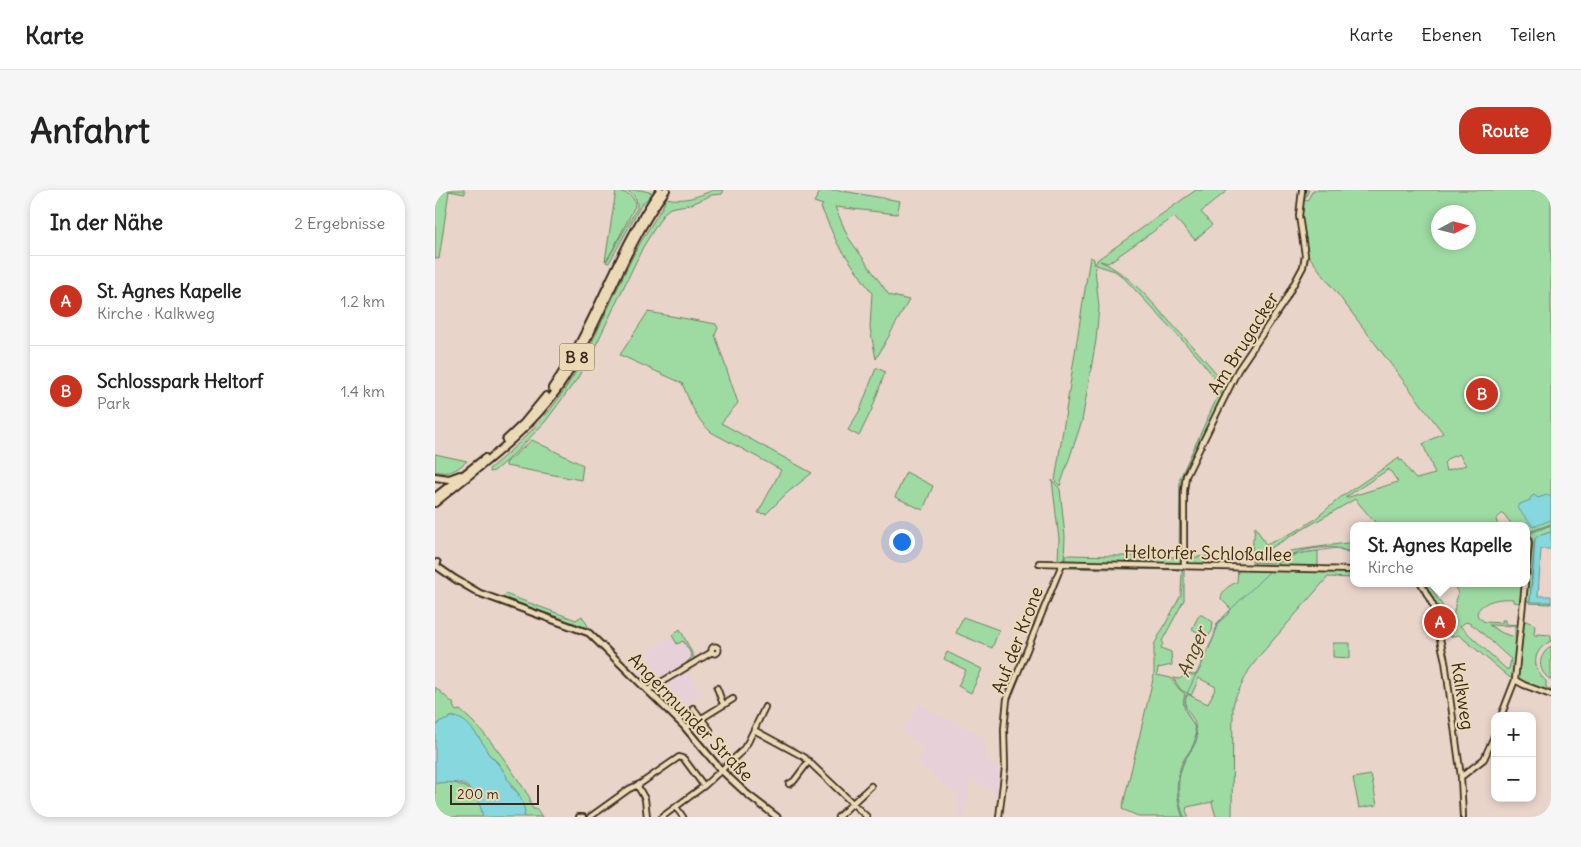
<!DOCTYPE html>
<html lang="de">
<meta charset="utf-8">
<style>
body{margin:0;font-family:Delius,sans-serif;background:#f6f6f6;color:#222}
.controls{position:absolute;right:15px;bottom:15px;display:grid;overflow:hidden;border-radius:10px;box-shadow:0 2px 8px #0003}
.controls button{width:45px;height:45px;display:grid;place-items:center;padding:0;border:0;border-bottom:1px solid #e0e0e0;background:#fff;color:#222;font:25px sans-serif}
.compass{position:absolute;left:996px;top:15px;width:45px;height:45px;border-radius:50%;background:#fff;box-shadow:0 2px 8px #0003;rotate:83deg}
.scale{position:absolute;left:15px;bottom:12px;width:89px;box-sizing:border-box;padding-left:5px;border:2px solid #3b2a1e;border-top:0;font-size:14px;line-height:18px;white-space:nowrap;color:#3b2a1e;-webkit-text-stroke:4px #ecdab7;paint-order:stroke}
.you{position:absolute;left:466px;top:351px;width:18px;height:18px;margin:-12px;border:4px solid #fff;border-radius:50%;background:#1a73e8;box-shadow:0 0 0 8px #1a73e833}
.badge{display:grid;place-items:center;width:32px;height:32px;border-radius:50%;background:#c8321e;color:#fff;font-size:16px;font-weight:700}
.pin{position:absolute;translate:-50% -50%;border:2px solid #fff;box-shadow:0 1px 5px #0006}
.popup{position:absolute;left:915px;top:332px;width:180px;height:65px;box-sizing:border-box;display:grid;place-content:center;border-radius:10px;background:#fff;filter:drop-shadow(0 1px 4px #0005);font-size:16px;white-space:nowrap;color:#767676}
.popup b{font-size:19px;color:#222}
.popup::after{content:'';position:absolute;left:50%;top:100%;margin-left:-10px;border:10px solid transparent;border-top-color:#fff}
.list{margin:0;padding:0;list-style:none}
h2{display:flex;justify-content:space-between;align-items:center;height:65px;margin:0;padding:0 20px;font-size:21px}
h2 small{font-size:16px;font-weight:400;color:#767676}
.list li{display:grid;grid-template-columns:32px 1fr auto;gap:15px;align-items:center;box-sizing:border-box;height:90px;padding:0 20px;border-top:1px solid #e0e0e0}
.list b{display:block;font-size:19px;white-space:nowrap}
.list p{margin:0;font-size:16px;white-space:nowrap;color:#767676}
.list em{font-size:16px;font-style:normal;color:#767676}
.map{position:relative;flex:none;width:1116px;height:627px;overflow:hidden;border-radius:20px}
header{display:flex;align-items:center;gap:30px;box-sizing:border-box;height:70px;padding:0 25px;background:#fff;border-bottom:1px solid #e0e0e0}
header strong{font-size:24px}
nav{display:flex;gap:28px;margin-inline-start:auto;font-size:18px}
.intro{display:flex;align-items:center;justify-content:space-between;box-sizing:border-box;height:120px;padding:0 30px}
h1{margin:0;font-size:35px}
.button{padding:12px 22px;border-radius:20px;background:#c8321e;color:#fff;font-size:18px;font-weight:700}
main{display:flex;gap:30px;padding:0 30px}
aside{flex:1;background:#fff;border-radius:20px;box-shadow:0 2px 8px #0003}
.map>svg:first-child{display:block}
.built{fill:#e7d0d7}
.green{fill:#9edba3;stroke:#6c8260;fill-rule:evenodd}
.water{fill:#87d8de;stroke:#699291}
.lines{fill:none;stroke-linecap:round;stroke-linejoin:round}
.stream{stroke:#699291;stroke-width:1}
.minor-casing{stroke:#3b2a1e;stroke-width:8}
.major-casing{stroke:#3b2a1e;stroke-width:9}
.highway-casing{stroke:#3b2a1e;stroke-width:10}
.minor{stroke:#ecdab7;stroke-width:4.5}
.major{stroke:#ecdab7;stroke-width:5}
.highway{stroke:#ecdab7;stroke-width:6}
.labels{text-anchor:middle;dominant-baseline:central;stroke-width:4;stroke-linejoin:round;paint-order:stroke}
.shield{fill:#ecdab7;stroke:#705f4c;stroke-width:1}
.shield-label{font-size:16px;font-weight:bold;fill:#3b2a1e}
.street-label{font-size:18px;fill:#3b2a1e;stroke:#ecdab7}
.water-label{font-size:19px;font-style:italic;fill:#46443b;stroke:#ecdab7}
</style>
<header>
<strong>Karte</strong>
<nav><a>Karte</a><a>Ebenen</a><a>Teilen</a></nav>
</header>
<div class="intro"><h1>Anfahrt</h1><a class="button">Route</a></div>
<main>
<aside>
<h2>In der Nähe<small>2 Ergebnisse</small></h2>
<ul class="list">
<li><span class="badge">A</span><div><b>St. Agnes Kapelle</b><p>Kirche · Kalkweg</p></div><em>1.2 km</em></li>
<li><span class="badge">B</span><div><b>Schlosspark Heltorf</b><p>Park</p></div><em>1.4 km</em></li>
</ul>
</aside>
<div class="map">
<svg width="1116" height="627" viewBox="0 0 1116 627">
<rect width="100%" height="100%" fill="#e9d4ca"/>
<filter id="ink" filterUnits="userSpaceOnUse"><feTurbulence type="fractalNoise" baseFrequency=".02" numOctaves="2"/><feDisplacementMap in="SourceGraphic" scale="10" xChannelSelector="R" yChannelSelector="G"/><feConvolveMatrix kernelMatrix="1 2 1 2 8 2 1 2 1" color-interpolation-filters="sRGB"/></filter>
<g filter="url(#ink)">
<path class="built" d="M245 439 262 471 213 498 198 484 215 472 210 464Z
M249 479 268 503 240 524 217 502 218 496Z
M485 514 501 524 502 523 549 547 550 568 569 582 567 608 537 588H535L531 627 521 626 524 606 503 591 502 587 482 572 491 559 467 540Z"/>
<path class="green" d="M0 0H30V4L14 1 4 69 0 68Z
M187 0H206L218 3 206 15 174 73 171 72 202 18C203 7 197 1 187 0Z
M278 0H289L287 4 277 5 257 14 235 18 229 23 208 57 159 159 142 189 110 232 81 262 59 281 55 282 54 279C82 256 108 232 128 202 157 160 175 111 198 66 207 48 218 33 228 16L231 8C249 12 262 7 278 0Z
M386 0H402L465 11 462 24 400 17 413 47 454 105 474 110 441 169 435 138 437 103 402 53 386 17 388 15 379 12Z
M761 0H793L766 22 777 35 760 50 739 27 673 73 665 71C694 84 713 108 734 131 754 153 775 174 793 198L752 281 747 375 630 372V365L744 367 745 288 787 197 763 167 689 88 680 81 661 75V72L663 70H662Z
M868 0H874L869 10 872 11 878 0H1116V334L1091 343V336H1078L1068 323 1061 329 1063 336H943L920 309 820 367V372L837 373 855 361 919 352V359C912 364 908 358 901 358 882 356 850 362 838 377H820V373L817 372 818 348H819L820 336 831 355 863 340 879 330 906 307 964 268 965 271 967 270 977 285 981 289 1000 284 988 254 1008 243 870 61 864 26ZM1004 22H1034V52H1004ZM1024 264 1031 275 1011 281 1009 273 1014 268ZM954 279 963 292 911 308V307Z
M181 1C191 3 200 4 200 16L175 65 170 71Z
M655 67 659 69 664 117 661 150 647 231 625 296 620 291Z
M213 122 281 134 283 138 280 145 303 213 286 233 377 283 352 303 331 324 323 323 346 280 276 242C260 228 255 212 247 193L185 165Z
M441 178H443L450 182 437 219 424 246 413 240 425 220Z
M97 250 148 275 146 290 71 276V273Z
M0 264 32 271C22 280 14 285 0 281Z
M471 282 498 296 488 320 460 307Z
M617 290 625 299 630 346 629 373 623 372 624 349Z
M1116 335V342L1103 346 1100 349 1095 411 1116 412V414L1094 413V411L1089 410 1092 387 1096 384 1093 380V344Z
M883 361V378L840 377C851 364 867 363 883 361Z
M774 366V376L751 375 750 368Z
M630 375 749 378V410L727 451 728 453 726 458 736 462 737 475 723 478 722 485 736 488 744 499 750 504C743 524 764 530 760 549 759 557 751 565 747 573 740 589 741 611 748 627H703V626L687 619 719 485V455L746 405 747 380 626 378Z
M803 378 919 380V388L893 387 826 464 814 480 801 506 798 515 797 627H781L777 613 779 610 777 612 752 617 751 621 754 627H749C743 610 741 590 749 572 753 564 759 557 762 548 761 542 761 536 759 531 754 520 747 518 752 505H756L746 500 738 488 745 489 750 484 759 485 763 483 779 447 783 433 793 424 796 419 786 409C787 399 794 396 802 392ZM764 488 781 497 773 514 756 506Z
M987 393H993L1017 431 1023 403 1018 393H1089L1087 413 1078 412V409C1066 408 1047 410 1042 423L1043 427 1050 432 1067 433V430H1070V434L1085 435 1079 489 1074 487 1024 445 1005 448 1002 424 1005 423ZM1031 432C1040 433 1065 461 1076 469L1074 479H1071L1025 436ZM1054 435 1080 436V447L1067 443Z
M70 404 141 430 147 426 153 436 152 438 67 407Z
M764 425H767L778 432 777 441 772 448 757 439Z
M528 427 564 440 557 458 521 443Z
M1091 431 1100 435 1099 444 1101 447 1102 444 1116 445V451C1097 460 1096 478 1111 491V498L1116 499V505L1089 494 1081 488 1087 433Z
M245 439 260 469 250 474 257 467 254 460 248 451 242 454 237 445Z
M898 453H915V468L898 467Z
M1116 456V490C1101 480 1103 466 1116 456Z
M512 462 547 479 536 503 523 496 531 480 509 469Z
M0 497 19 514 18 516 21 521 25 520C55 545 74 576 95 608V614L98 619H102L107 627H89C89 618 89 614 83 607L84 604 71 589 69 582 63 573 53 563 43 546 28 531 20 527H16L0 539Z
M936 585 942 615 924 618 918 588Z
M10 592C34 594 44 603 48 627H0V593Z"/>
<path class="water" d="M1099 305 1103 308 1112 305 1116 307V330L1098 337 1083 318 1085 314 1095 310 1096 307Z
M1116 342V359H1106L1103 406H1116V412H1095L1100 349 1103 346Z
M16 527C32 526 42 546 50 556 51 558 51 561 53 563 60 571 67 577 72 587V589L76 592V597L84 604 83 607 85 606 90 621 89 627H48C46 616 39 598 28 594 19 591 9 593 0 593V539L5 531 11 530Z"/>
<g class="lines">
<path class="stream" d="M1092 343 1116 334
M839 376 851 366 861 364 902 358 914 363 919 359
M748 627C741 610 740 587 750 570 754 563 762 554 762 546 761 532 747 523 749 510L779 446 782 433 837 379"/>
<g class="minor-casing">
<path id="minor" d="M604 373 919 380
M749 376V301L751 286 803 180 849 112 868 77 870 65 864 26 867 0
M1091 383 1094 353 1092 345
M986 393 1001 421 1002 436 1010 471 1026 587 1028 627
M276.5 460a3.5 3.5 0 1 1 7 0a3.5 3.5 0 1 1-7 0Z
M1080 490 1089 495 1116 505
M282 498C285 504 285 509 289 515
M213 500 277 462
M258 518 275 540
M1066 526 1080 490 1090 393
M251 538 298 509
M319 540 369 567 432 627
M1026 587 1049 569 1060 544
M354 594 359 591 374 571
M202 595 210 609 212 627
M241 617 248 627
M144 627H148
M155 627 194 599 205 594 244 567 249 569 269 596
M227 627 269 596 307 561 313 552 330 517
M403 627 436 596
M564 627 570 578 569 539 572 509 627 374"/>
</g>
<g class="major-casing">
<path id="major" d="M0 375 20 389 44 403 154 443 248 535 286 580 312 604 342 627"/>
</g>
<g class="highway-casing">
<path id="highway" d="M117 198C161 136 181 62 225 0
M71 250 89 233 111 206
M0 287 14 289 25 285
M0 307 50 268
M0 313C43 277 89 246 122 200 166 137 185 62 231 0
M0 375 2 373"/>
</g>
<use href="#minor" class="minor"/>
<use href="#major" class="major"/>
<use href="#highway" class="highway"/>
</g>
</g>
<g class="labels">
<rect class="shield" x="124.5" y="153.5" width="35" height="27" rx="4"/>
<g class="shield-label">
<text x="142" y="167">B 8</text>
</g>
<g class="street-label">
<text transform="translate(808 153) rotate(-58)">Am Brugacker</text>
<text transform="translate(773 363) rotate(1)">Heltorfer Schloßallee</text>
<text transform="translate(582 450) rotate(-69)">Auf der Krone</text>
<text transform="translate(1028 506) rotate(81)">Kalkweg</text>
<text transform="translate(256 527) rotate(46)">Angermunder Straße</text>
</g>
<g class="water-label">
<text transform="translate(757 462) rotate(-67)">Anger</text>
</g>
</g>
</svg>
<div class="controls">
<button>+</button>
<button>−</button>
</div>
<svg class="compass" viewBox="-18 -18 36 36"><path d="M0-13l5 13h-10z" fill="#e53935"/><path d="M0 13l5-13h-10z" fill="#767676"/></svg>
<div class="scale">200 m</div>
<div class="you"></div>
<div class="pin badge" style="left:1005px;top:432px">A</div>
<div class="popup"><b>St. Agnes Kapelle</b>Kirche</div>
<div class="pin badge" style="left:1047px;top:204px">B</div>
</div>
</main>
